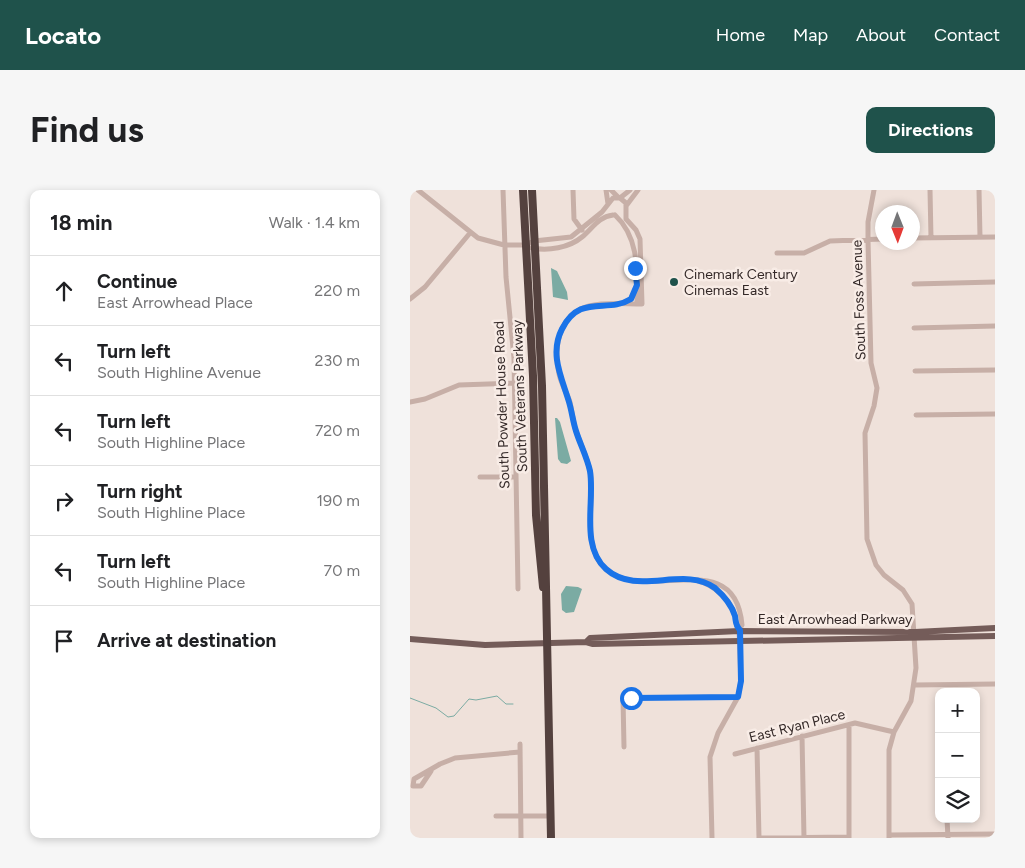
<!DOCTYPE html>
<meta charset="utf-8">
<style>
body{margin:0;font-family:Figtree,sans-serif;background:#f6f6f6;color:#202124}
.controls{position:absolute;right:15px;bottom:15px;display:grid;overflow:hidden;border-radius:10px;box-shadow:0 2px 8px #0003}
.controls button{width:45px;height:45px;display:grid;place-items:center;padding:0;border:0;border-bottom:1px solid #e0e0e0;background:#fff;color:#202124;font:25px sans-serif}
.compass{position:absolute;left:465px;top:15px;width:45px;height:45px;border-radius:50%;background:#fff;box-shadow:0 2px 8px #0003;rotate:179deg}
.stop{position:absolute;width:15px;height:15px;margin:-11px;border:4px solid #1a73e8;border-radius:50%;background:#fff}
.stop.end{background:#1a73e8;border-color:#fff;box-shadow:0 1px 5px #0008}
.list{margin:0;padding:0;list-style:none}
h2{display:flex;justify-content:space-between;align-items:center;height:65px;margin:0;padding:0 20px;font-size:21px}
h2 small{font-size:16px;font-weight:400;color:#757577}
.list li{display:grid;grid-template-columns:32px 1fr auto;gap:15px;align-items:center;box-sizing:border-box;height:70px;padding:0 20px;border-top:1px solid #e0e0e0}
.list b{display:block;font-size:19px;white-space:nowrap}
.list p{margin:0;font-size:16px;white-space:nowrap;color:#757577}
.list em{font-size:16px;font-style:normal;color:#757577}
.icon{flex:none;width:28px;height:28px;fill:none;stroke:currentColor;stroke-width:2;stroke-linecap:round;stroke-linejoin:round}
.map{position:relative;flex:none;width:585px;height:648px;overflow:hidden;border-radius:10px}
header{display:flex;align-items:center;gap:30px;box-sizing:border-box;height:70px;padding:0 25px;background:#1f524b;color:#fff}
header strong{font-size:24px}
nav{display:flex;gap:28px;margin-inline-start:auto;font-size:18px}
.intro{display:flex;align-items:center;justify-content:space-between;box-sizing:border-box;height:120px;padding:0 30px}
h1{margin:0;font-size:35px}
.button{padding:12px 22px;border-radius:10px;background:#1f524b;color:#fff;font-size:18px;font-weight:700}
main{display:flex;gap:30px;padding:0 30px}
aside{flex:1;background:#fff;border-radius:10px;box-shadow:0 2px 8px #0003}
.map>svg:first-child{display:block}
.water{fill:#7baba3}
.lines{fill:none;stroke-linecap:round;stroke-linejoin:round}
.stream{stroke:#7baba3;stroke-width:1}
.minor{stroke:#c7afa7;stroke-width:5}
.major{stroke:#745c59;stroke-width:6}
.highway{stroke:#54413e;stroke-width:8}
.route{stroke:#1a73e8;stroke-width:6}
.poi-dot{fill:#1f524b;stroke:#f8ece6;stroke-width:2}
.labels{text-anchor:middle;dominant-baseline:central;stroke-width:5;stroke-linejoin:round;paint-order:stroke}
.poi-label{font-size:14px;fill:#332827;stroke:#f8ece6;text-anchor:start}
.street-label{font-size:14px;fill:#332827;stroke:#f8ece6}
</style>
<header>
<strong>Locato</strong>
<nav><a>Home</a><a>Map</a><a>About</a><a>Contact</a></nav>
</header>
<div class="intro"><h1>Find us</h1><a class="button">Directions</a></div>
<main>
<aside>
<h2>18 min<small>Walk · 1.4 km</small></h2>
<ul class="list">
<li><svg class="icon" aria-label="ahead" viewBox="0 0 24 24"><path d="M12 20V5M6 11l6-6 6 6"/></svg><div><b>Continue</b><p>East Arrowhead Place</p></div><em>220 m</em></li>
<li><svg class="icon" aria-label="left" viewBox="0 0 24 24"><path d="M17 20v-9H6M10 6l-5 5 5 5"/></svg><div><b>Turn left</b><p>South Highline Avenue</p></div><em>230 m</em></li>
<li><svg class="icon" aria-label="left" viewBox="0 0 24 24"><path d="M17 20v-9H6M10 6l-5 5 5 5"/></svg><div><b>Turn left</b><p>South Highline Place</p></div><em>720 m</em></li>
<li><svg class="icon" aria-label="right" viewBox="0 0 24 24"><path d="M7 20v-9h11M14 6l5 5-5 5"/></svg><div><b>Turn right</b><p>South Highline Place</p></div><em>190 m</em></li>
<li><svg class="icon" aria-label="left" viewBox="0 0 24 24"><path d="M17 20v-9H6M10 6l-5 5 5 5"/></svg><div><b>Turn left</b><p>South Highline Place</p></div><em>70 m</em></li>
<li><svg class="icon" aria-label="arrive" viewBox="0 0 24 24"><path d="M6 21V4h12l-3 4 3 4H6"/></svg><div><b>Arrive at destination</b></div></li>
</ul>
</aside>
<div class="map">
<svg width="585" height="648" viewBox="0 0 585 648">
<rect width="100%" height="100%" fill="#efe1da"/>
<path class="water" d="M141 78 147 81 157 102 158 110 143 107Z
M145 228H147L150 232 161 271 157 274 151 273 148 269Z
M156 396 168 397 172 399 164 422 156 423 152 420 151 404Z"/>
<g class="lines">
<path class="stream" d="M0 508 26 518 38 527 44 526 59 509 66 510 87 506 96 514H103"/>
<path class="minor" d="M8 0 68 48 94 55H115L124 51 161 47 192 22 203 8H210L216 13V29L226 40 230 49 232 114C215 114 195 112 179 116 149 124 143 157 149 184 151 194 157 203 160 212 162 221 163 230 165 238 170 253 177 267 180 281 185 310 172 349 191 374 227 420 325 350 332 435L329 440 331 491 328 507 308 543 300 567 302 648
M93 0 96 87 104 168 108 399
M163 0 164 29 172 40
M196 0 198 14
M201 0 208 7
M464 0 458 32V50L461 173 467 198 464 216 455 243 457 349 466 375 474 385 493 400 502 414 506 478 501 511 484 542 479 560V648
M520 0 521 48
M569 0 570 47
M210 8 220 0
M216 16 228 0
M205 25C230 48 227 83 227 114
M502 48 585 47
M122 58C138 61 159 58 172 47 183 38 188 27 203 25
M367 63H394L420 51 472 49
M504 94 585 92
M0 109 15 97 60 43
M213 113 221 109 226 100
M504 138 585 136
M505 181 585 180
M0 212 15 209 49 195 104 193
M506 225 585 224
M70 287H106
M288 391C304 395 320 409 325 425 326 431 325 435 329 440
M505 495 585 494
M439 535V648
M392 546 394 648
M110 554 111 648
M214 557 213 508 328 507
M347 558 349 648
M325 564 445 533 484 542
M21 581 11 596H3L4 589 30 574 45 568 110 562
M86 626H141
M537 629 538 648
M479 645 585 644
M349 648 439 647"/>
<path class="major" d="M0 449 75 455 176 452 183 454 585 446
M176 452 180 448 329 441 505 442 585 438"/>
<path class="highway" d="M113 0 123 186 126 325 133 397
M122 0 132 196 141 648"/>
</g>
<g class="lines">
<path class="route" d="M221 508 328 507 331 491 330 440C325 435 326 431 325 426 322 416 313 405 305 398 274 375 227 407 196 379 170 356 185 311 180 281 177 267 170 254 166 241 163 232 162 222 159 212 152 188 139 164 152 139 170 103 197 124 221 109L227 95 225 78"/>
</g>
<circle class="poi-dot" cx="264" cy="92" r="5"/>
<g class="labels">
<g class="poi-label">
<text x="274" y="84">Cinemark Century<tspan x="274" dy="16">Cinemas East</tspan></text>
</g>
<g class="street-label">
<text transform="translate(449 110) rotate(-92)">South Foss Avenue</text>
<text transform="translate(110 206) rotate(-92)">South Veterans Parkway</text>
<text transform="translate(92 215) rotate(-92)">South Powder House Road</text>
<text x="425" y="429">East Arrowhead Parkway</text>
<text transform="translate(387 536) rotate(-14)">East Ryan Place</text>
</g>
</g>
</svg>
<div class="controls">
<button>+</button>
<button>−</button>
<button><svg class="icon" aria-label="layers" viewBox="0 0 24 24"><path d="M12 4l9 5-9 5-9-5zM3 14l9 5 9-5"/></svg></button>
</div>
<svg class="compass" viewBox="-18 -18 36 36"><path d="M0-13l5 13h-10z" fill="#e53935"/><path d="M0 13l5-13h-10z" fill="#757577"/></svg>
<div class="stop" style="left:221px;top:508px"></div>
<div class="stop end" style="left:225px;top:78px"></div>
</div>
</main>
